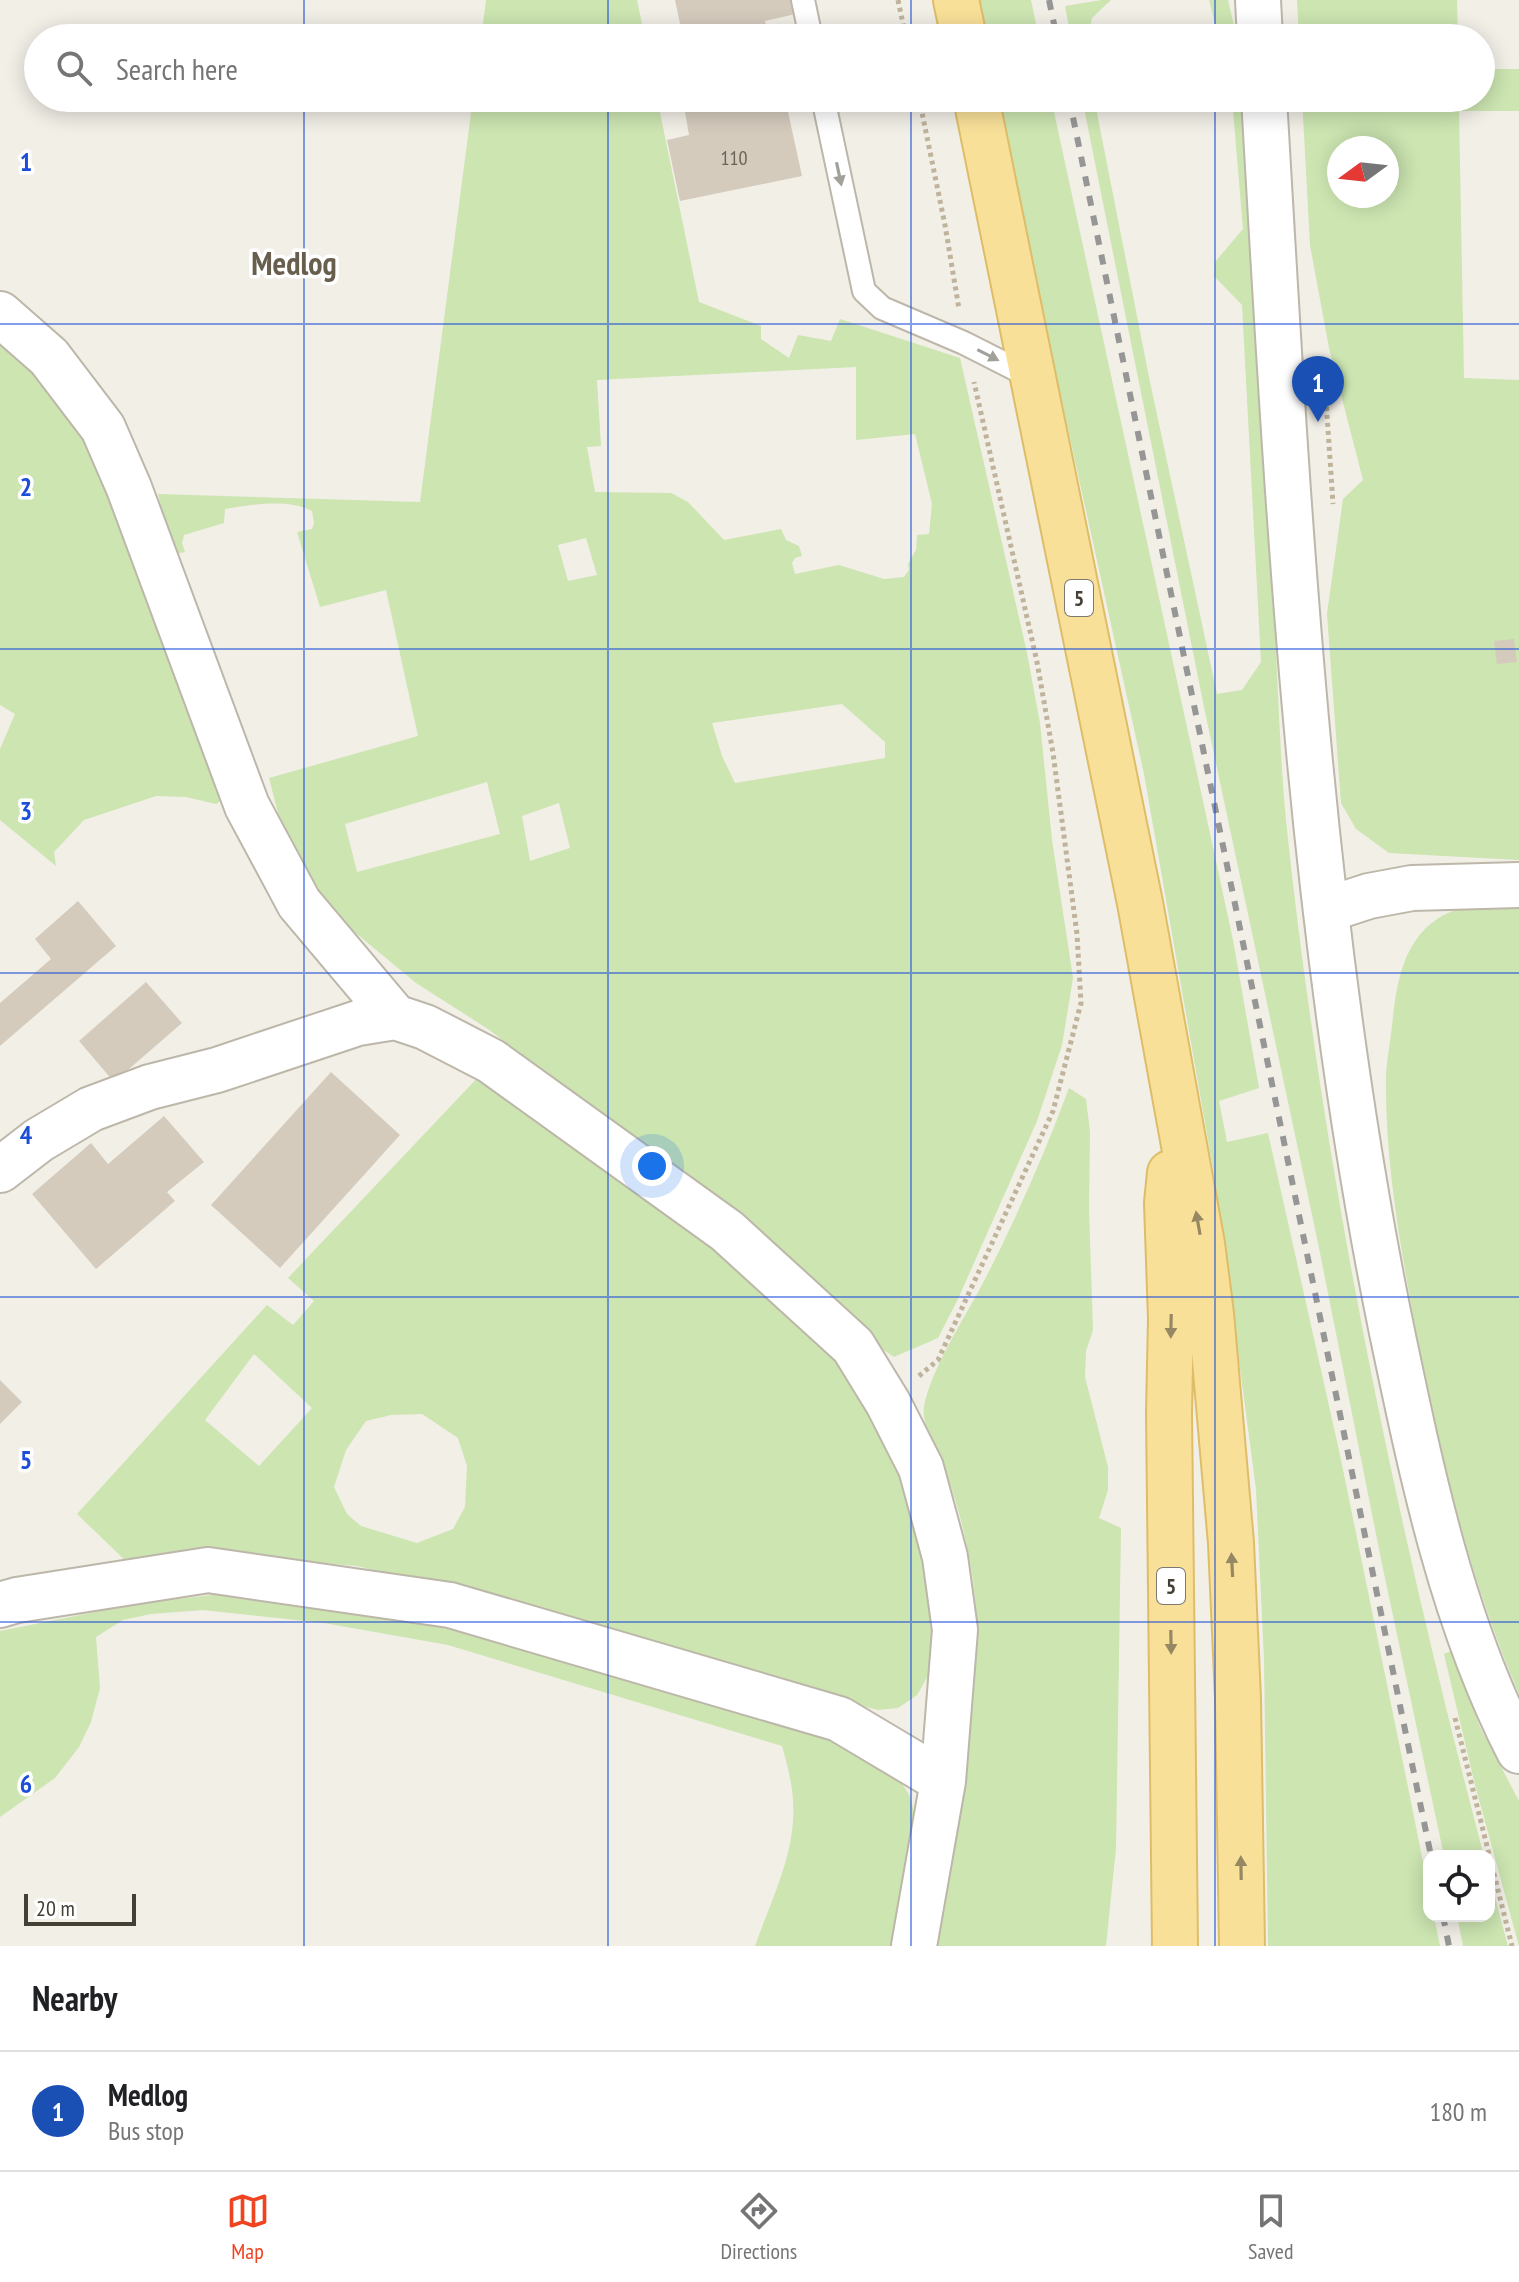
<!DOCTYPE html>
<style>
body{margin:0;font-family:"PT Sans Narrow",sans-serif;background:#f2f2f2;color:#202124}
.controls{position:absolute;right:24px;bottom:24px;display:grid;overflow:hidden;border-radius:16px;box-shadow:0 4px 20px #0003}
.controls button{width:72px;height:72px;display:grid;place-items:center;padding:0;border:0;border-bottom:2px solid #e0e0e0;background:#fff;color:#202124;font:40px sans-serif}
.compass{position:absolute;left:1327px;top:136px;width:72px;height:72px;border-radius:50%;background:#fff;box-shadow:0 4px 20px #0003;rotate:255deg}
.scale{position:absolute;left:24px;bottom:20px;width:112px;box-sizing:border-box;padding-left:8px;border:4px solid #454036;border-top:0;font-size:22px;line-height:28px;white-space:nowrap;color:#454036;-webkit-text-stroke:6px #fff;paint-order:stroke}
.you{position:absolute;left:652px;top:1166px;width:28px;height:28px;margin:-20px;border:6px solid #fff;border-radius:50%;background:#1a73e8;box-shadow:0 0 0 12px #1a73e833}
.badge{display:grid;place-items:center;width:52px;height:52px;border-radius:50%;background:#f04421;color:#fff;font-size:26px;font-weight:700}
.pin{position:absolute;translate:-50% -66px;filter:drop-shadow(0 2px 4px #0008)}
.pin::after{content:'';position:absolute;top:42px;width:28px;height:24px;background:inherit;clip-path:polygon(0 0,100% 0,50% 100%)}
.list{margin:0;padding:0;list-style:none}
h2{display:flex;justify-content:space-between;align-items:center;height:104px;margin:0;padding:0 32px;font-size:34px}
h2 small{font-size:26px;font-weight:400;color:#757577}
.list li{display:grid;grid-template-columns:52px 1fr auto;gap:24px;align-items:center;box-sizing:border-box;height:120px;padding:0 32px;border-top:2px solid #e0e0e0}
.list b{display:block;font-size:30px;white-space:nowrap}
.list p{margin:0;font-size:26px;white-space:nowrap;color:#757577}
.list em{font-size:26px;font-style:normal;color:#757577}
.icon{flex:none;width:44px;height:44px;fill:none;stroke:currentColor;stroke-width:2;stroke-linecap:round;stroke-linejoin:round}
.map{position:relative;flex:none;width:1519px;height:1946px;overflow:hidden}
.search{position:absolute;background:#fff;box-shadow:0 4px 20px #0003;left:24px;right:24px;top:24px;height:88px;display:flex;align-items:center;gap:20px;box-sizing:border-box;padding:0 28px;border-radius:44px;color:#757577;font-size:30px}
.sheet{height:224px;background:#fff}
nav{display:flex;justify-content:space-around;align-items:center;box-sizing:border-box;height:112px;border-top:2px solid #e0e0e0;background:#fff;font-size:22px;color:#757577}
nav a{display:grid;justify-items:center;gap:4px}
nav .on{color:#f04421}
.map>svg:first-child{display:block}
.green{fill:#cce5b1;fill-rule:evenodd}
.building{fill:#d4cbbd}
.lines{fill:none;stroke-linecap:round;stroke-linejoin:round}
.service-casing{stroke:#bdb7aa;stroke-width:26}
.minor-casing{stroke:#bdb7aa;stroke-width:48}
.tertiary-casing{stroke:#bdb7aa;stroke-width:48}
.primary-casing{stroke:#debd69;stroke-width:48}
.path{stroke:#bfb39c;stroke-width:5;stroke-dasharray:4 4;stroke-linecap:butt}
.service{stroke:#fff;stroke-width:22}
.minor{stroke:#fff;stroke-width:44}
.tertiary{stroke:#fff;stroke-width:44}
.primary{stroke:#f9e099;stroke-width:44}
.rail{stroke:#969696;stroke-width:6;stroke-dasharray:10 10;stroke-linecap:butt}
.oneway{fill:#a2a09a}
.oneway2{fill:#968863}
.grid{fill:none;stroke:#1d4ed8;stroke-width:2;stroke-opacity:0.55}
.labels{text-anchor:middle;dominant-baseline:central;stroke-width:7;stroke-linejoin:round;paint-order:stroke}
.number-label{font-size:20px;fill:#696358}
.shield{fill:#fff;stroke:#7d7972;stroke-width:2}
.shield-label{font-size:22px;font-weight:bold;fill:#454036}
.district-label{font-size:32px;font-weight:bold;fill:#675e4e;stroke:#fff}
.grid-label{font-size:26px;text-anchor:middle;font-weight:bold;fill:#1d4ed8;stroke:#fff;stroke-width:7;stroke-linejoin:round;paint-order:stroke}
</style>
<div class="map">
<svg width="1519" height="1946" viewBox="0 0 1519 1946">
<rect width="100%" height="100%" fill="#f2efe7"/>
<path class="green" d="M486 0H637L645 38H481Z
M979 0H1031L1039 38H987Z
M1102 0H1111L1092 18 1088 38H1071L1065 6Z
M1209 0H1228L1237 38H1219Z
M1297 0H1457L1458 38H1299Z
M1481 69H1519V111H1459L1464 378 1519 380V860L1389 853 1356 829 1341 803 1327 614 1343 499 1363 480 1329 348 1310 245 1302 98H1481ZM1339 148H1387V196H1339Z
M473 98H657L699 302 761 326V339L789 358 798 335 831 341 840 319 960 358 1027 653 1040 723 1052 840 1073 978 1062 1045 1037 1121 958 1299 938 1338 894 1357 873 1343 619 1129 488 1029 416 983 328 910 316 894 278 813 269 778 418 736 386 590 320 607 297 532 312 529 314 523 312 511C288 498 251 505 225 509L224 523 184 535 182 543 185 552 171 555 158 494 420 502ZM856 367V440L915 434 932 504 929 534 917 535 916 550 908 564 909 570 904 577 884 579 839 565 795 574 792 563 795 558 802 556 799 546 786 540 781 529 724 540 688 502 671 493 595 492 587 447 601 446 597 380ZM586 538 597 575 568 581 558 545ZM842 704 885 742V758L735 783 722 756 712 723ZM487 782 500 834 357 872 345 824ZM559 803 570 848 530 861 522 816Z
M999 98H1051L1233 940 1259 1088 1219 1101 1227 1142 1268 1133 1340 1455 1408 1787 1429 1892V1916H1434L1440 1946H1268L1264 1660 1256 1489 1215 1180 1144 774 1060 393Z
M1082 98H1094L1150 382 1217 694 1242 690 1261 662 1242 305 1214 276 1215 262 1243 229 1232 98H1248C1256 265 1264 431 1273 598 1278 672 1279 747 1286 821 1323 1171 1394 1516 1484 1856H1444L1382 1564 1318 1243 1204 707Z
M0 329 101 444 230 794 216 804 186 797 156 796 84 820 54 852 56 866 0 820V749L15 714 0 705Z
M1519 899V1694C1468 1575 1438 1448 1414 1321 1400 1242 1385 1161 1386 1080 1386 1063 1390 1044 1392 1026 1395 997 1399 964 1416 940 1440 905 1481 902 1519 899Z
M482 1073 713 1241 823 1343 857 1385 901 1461 936 1574 935 1664 917 1695 898 1708 878 1710 805 1692 463 1591 357 1566 223 1555 129 1564 77 1514 267 1305 293 1325 314 1301 288 1278ZM254 1354 312 1408 259 1466 205 1420ZM422 1414 458 1438 467 1466 465 1507 453 1529 417 1543 361 1526 347 1514 334 1487 346 1450 366 1421 391 1415Z
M1069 1088 1086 1099 1090 1132 1089 1209 1093 1330 1086 1351 1085 1377 1108 1467V1490L1099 1518 1121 1528 1116 1848 1106 1946H936C950 1871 961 1795 969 1719 973 1680 978 1638 975 1598 971 1557 961 1514 947 1475 940 1454 921 1429 924 1407 930 1370 966 1316 984 1281 1016 1219 1045 1153 1069 1088Z
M228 1593 388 1613 836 1734C861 1750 893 1766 908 1793 925 1822 904 1911 898 1946H755C769 1906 791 1862 793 1820 795 1794 789 1771 782 1746L448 1645 324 1623 203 1610 151 1614 123 1620 96 1637 100 1688 91 1722 79 1747 55 1778 0 1817V1631L135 1604Z
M1451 1651 1480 1727 1519 1801V1946L1475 1785 1444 1654Z
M1489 1875 1508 1946H1463L1457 1916H1489Z"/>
<path class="building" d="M675 0H797L800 13 765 21 768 38H683Z
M696 98H785L802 176 680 201 667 140 689 135 684 106 697 103Z
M1514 639 1517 662 1497 664 1494 641Z
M78 901 116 946 0 1046V1003L51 959 35 939Z
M146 982 182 1023 114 1082 79 1041Z
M331 1072 400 1135 280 1268 211 1205Z
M164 1116 204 1162 167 1192 175 1201 96 1269 32 1194 91 1143 108 1164Z
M0 1380 22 1402 0 1424Z"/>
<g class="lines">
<g class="service-casing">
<path id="service" d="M803 0 811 38
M823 98 864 291 882 308 964 343 1033 378"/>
</g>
<g class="minor-casing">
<path id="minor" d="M0 314 49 357 103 428 129 488 247 806 299 903 395 1017
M1326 910 1369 896 1412 888 1519 885
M0 1170 39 1140 91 1109 150 1087 217 1070 358 1023 395 1017 425 1027 491 1061 727 1231 853 1346 888 1403 921 1468 945 1557 955 1630 943 1781 914 1946
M0 1605 17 1600 208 1570 450 1605 839 1719 943 1781"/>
</g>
<g class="tertiary-casing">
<path id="tertiary" d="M1258 0 1260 38
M1264 98C1288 509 1309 928 1392 1332 1422 1475 1452 1621 1519 1751"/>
</g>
<g class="primary-casing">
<path id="primary" d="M956 0 964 38
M976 98 1140 903 1202 1244 1211 1314 1231 1543 1238 1699 1242 1946
M1170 1173 1167 1203 1171 1319 1169 1413 1175 1946"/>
</g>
<path class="path" d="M898 0 906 38
M919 98 945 225 959 309
M1326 399 1333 504
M919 1376 938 1360 1053 1111 1081 1003 1077 934 1053 753 1037 662 974 382
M1455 1718 1512 1946"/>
<use href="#service" class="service"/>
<use href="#minor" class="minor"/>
<use href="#tertiary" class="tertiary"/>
<use href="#primary" class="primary"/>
<path class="rail" d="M1049 0 1057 38
M1069 98 1431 1856
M1443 1916 1449 1946"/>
</g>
<defs><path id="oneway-solid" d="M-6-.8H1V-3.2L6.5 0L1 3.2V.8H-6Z" transform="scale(2)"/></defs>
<g class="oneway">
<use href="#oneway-solid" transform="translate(839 174) rotate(78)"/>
<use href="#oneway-solid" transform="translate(988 355) rotate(27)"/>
</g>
<g class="oneway2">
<use href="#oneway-solid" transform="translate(1198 1223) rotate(-100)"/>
<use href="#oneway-solid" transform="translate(1171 1326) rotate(91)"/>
<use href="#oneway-solid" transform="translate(1232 1565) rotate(-93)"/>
<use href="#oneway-solid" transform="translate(1171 1642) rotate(89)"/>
<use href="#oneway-solid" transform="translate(1241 1868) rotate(-91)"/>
</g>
<path class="grid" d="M304 0V38M608 0V38M911 0V38M1215 0V38M304 98V1946M608 98V1946M911 98V1946M1215 98V1946M0 324H1519M0 649H1519M0 973H1519M0 1297H1519M0 1622H1519"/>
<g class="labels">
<g class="number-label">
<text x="734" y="158">110</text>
</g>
<g class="shield">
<rect x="1065" y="580" width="28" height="36" rx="6"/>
<rect x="1157" y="1568" width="28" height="36" rx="6"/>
</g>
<g class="shield-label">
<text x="1079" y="598">5</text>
<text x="1171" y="1586">5</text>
</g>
<g class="district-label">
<text x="294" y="263">Medlog</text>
</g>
</g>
<g class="grid-label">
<text x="26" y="171">1</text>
<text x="26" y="496">2</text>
<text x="26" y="820">3</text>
<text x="26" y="1144">4</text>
<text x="26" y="1469">5</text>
<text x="26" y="1793">6</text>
</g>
</svg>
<div class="controls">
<button><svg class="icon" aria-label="locate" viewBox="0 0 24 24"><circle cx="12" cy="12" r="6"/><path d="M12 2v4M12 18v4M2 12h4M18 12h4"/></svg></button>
</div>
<svg class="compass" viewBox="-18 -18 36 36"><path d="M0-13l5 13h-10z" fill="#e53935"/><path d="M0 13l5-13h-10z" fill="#757577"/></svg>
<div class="scale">20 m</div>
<div class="you"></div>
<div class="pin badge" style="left:1318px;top:422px;background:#1a4fb4">1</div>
<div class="search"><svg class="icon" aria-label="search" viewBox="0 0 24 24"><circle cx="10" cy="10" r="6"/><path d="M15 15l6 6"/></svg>Search here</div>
</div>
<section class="sheet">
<h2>Nearby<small></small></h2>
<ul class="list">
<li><span class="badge" style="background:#1a4fb4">1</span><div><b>Medlog</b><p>Bus stop</p></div><em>180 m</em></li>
</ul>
</section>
<nav>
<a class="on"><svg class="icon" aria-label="map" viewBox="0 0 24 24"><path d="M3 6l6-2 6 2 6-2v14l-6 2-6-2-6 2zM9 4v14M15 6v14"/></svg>Map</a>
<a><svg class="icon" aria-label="directions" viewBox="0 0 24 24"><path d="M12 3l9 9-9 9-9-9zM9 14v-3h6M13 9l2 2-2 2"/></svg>Directions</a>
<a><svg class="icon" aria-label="saved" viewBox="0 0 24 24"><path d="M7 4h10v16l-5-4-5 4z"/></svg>Saved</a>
</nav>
